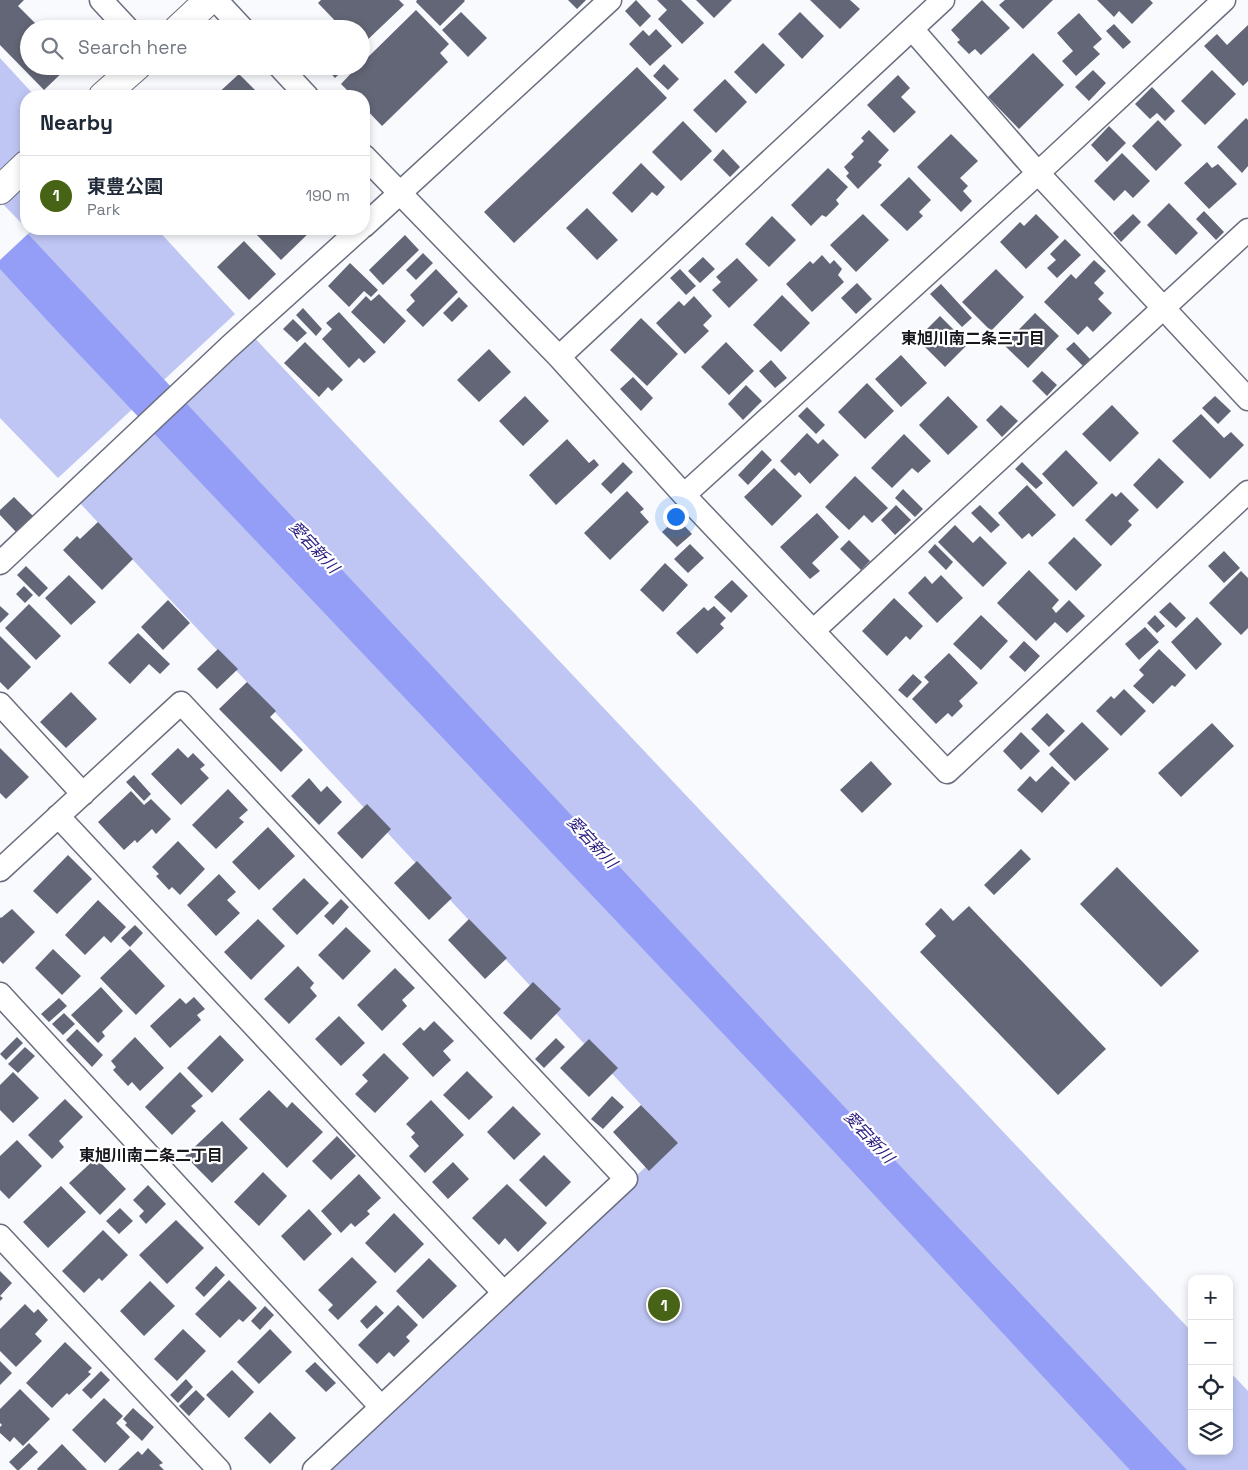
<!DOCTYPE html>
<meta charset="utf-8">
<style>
body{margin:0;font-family:"Space Grotesk","Noto Sans JP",sans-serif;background:#f6f6f7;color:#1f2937}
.controls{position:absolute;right:15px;bottom:15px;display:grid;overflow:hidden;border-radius:10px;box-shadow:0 2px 8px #0003}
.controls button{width:45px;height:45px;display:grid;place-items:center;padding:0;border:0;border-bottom:1px solid #e0e1e3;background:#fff;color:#1f2937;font:25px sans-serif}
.you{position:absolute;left:675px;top:516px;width:18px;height:18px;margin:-12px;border:4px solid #fff;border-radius:50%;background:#1a73e8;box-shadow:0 0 0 8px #1a73e833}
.badge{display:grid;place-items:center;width:32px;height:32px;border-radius:50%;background:#476316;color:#fff;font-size:16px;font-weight:700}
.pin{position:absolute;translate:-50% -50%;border:2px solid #fff;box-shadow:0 1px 5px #0006}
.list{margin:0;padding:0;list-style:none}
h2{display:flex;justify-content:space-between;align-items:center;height:65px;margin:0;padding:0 20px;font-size:21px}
h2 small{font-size:16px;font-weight:400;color:#747a83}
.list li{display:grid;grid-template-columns:32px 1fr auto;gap:15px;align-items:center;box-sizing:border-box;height:80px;padding:0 20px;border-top:1px solid #e0e1e3}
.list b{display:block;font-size:19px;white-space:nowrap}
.list p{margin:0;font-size:16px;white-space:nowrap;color:#747a83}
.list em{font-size:16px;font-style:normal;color:#747a83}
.icon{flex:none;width:28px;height:28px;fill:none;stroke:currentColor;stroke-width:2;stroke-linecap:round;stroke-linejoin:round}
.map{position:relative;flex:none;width:1248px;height:1470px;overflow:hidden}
.search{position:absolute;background:#fff;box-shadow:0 2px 8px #0003;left:20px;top:20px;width:350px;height:55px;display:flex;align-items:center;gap:12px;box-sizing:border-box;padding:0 18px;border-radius:28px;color:#747a83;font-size:19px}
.panel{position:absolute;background:#fff;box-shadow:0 2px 8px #0003;left:20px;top:90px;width:350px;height:145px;border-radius:20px}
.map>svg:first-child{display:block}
.green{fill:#bfc6f3}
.water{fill:#949ef6}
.pier{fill:#f9fafe}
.building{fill:#636676}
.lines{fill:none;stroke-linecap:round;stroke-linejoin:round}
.street-casing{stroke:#6b6e7e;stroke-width:25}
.primary-casing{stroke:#6b6e7e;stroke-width:30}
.street{stroke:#fff;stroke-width:22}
.primary{stroke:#fff;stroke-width:28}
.labels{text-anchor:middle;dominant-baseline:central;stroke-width:4.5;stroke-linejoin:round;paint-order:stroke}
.neighbourhood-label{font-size:16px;font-weight:bold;fill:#16171d;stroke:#fff}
.water-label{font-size:16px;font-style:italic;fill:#271a7f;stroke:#fff}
</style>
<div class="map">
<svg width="1248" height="1470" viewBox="0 0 1248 1470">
<rect width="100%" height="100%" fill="#f9fafe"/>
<path class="green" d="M0 58 35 96H26V229H157L235 314 58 478 0 418Z
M251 334 1192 1332V1451H1229V1371L1248 1391V1470H325L674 1140 78 501Z"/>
<path class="water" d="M0 204 788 1047 1187 1470H1130L786 1100 56 330 0 269Z"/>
<path class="pier" d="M0 201 30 232 0 260Z"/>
<path class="building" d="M0 0H24L18 6 41 29H29V66H69L44 90 0 45Z
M321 0H399L404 5 361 46V29H343L318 3Z
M417 0H464L465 1 440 26 416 2Z
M568 0H586L577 9Z
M636 0 651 16 640 27 625 11Z
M657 0H681L704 23 682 44 658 19 667 10Z
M696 0H732L714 18Z
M810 0H850L860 9 840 29Z
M982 0 1010 28 981 55 975 49 969 54 957 42 960 40 951 30Z
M1005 0H1053L1023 29 999 5Z
M1097 0H1150L1153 3 1132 24 1119 11 1114 17Z
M416 10 449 44 440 53 448 62 382 126 364 107V96H353L341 84 358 66H361V64Z
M461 12 487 38 468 57 442 30Z
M800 12 824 36 802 59 778 34Z
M1079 13 1102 39 1093 47 1100 54 1076 76 1062 61 1073 51 1057 33Z
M1114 24 1131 42 1123 49 1106 31Z
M1248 25V81L1243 86 1204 46 1217 34 1227 45Z
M656 29 672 46 650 66 629 44 643 30 649 36Z
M763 43 785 65 756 94 734 72Z
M1033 53 1064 85 1019 129 988 97Z
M664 64 679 79 668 90 653 76Z
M324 66H347L335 78Z
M637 67 667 98 514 243 484 212Z
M1093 70 1106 83 1089 101 1075 87Z
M1212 70 1236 94 1205 125 1181 101Z
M239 74 261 96H215Z
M898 75 910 88 901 97 916 112 894 133 867 105Z
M725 79 747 102 716 133 693 110Z
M1152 87 1175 111 1165 121 1157 113 1150 119 1135 104Z
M1246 118 1248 120V166L1242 173 1217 147Z
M1158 120 1182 145 1156 171 1132 146Z
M683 121 712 151 681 181 652 152Z
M1109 126 1126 143 1107 162 1091 145Z
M869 130 889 150 878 162 882 165 858 189 846 176 849 173 844 167 854 157 851 154 864 141 861 138Z
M951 134 978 161 960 178 968 186 963 191 972 201 961 212 917 167Z
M723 149 740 167 730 177 713 160Z
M1122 153 1150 181 1133 198 1125 190 1114 201 1094 181Z
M1207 162 1212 168 1218 164 1237 184 1209 209 1184 183Z
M641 163 665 187 657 196 652 192 632 213 612 193Z
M828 168 848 187 836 200 839 204 826 217 822 215 811 226 791 205Z
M909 177 931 200 919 212 923 216 907 231 880 205Z
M1169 203 1198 233 1176 255 1147 225Z
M587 208 618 240 597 260 566 228Z
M1204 211 1224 232 1216 240 1196 219Z
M863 214 889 240 856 272 830 245Z
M1036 214 1059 237 1026 269 1000 242 1020 222 1024 226Z
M1133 214 1141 222 1121 242 1113 233Z
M772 216 796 240 769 267 745 244Z
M262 229H313L281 260 256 234Z
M405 235 419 250 383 285 369 270Z
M1065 239 1081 255 1057 278 1047 268 1056 260 1050 254Z
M244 241 276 274 249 300 217 267Z
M423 253 433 263 416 280 406 270Z
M822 255 830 264 834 260 842 269 838 275 844 282 812 312 786 284 810 261 813 264Z
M703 257 715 269 700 283 688 271Z
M737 258 758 280 729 308 712 290 721 282 716 277Z
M1094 260 1106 271 1094 283 1104 293 1098 299 1112 313 1093 332 1087 326 1078 335 1044 302 1071 274 1076 279Z
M350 263 378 290 371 297 364 291 349 307 328 286Z
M436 269 458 292 423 327 406 310 415 301 410 295Z
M680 269 696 286 686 295 670 278Z
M996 269 1024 297 991 331 962 302Z
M857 283 872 299 856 314 841 298Z
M941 284 972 318 962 327 930 294Z
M379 294 406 321 384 344 351 312 366 296 371 301Z
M782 295 810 323 781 352 753 325Z
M694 296 712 316 703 325 709 331 685 354 656 323 679 301 684 306Z
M459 297 468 306 452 322 443 313Z
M303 308 322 329 316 336 296 315Z
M339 312 376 352 364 363 359 358 349 368 322 339 332 329 326 323Z
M1035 313 1059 336 1028 368 1004 345Z
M940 316 968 344 945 367 917 339Z
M641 318 678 354 647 386 610 350Z
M293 319 307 333 297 342 283 329Z
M305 342 343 380 332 391 328 387 319 397 284 363Z
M726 342 754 371 729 395 701 367Z
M1074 342 1090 359 1083 366 1066 349Z
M489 349 511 372 479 402 457 380Z
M901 355 927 383 901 407 875 379Z
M771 360 787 378 775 388 759 371Z
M1042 371 1057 385 1047 396 1032 381Z
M633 377 653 398 641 411 620 389Z
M867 383 894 411 865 439 838 412Z
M746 385 762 401 743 420 728 404Z
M525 396 549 421 523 446 499 421Z
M948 396 978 427 948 455 919 425Z
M1215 396 1231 411 1218 424 1202 408Z
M1001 405 1018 421 1002 437 986 420Z
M1112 405 1139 433 1110 462 1082 434Z
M807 407 825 425 816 434 798 416Z
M1201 414 1224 438 1231 432 1244 445 1210 479 1172 441Z
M807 433 818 444 823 439 839 455 810 484 799 472 795 476 780 461Z
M904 434 931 461 918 473 912 468 892 488 871 468Z
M567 439 589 463 594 459 599 465 556 505 529 475Z
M762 450 772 460 748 485 738 475Z
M1066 450 1098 483 1073 507 1042 474Z
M1159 458 1184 482 1157 509 1133 485Z
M623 462 633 472 611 494 601 484Z
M1022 462 1043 483 1036 489 1015 469Z
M774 468 802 496 772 526 744 497Z
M855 476 888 508 872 523 864 515 849 530 825 507Z
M1027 485 1056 515 1032 537 1029 533 1022 539 998 513Z
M903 489 923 509 915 517 895 498Z
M627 491 644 509 640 512 649 522 610 560 584 533Z
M1121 492 1139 510 1128 521 1132 525 1111 546 1085 520 1112 493 1116 497Z
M14 497 34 517 17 533 0 515V510Z
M896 505 911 520 895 535 881 520Z
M980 505 1000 525 991 533 971 513Z
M817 513 839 537 812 563 820 571 810 579 780 547Z
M677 518 692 534 677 547 662 532Z
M98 522 133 559 102 590 63 550 77 536 80 539Z
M955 525 973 543 980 536 1007 563 983 587 938 542Z
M1074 537 1102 565 1076 591 1048 563Z
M849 540 870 561 861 570 840 549Z
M690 544 704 558 688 573 674 559Z
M935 544 953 562 946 570 928 552Z
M1224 551 1240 568 1224 583 1208 566Z
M665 563 688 585 663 612 640 590Z
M26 566 48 588 39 597 17 575Z
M1029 570 1059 600 1052 608 1056 613 1069 600 1085 616 1067 633 1055 622 1036 641 997 603Z
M1241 571 1248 578V628L1241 635 1209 603Z
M69 575 96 602 71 625 45 598Z
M941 575 963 598 937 623 908 593 925 576 932 584Z
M732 580 748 596 731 613 714 597Z
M24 586 33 595 25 603 16 594Z
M894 598 923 626 910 640 906 636 887 656 862 631Z
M168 600 190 623 163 650 141 627Z
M1170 602 1186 618 1176 628 1159 612Z
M29 604 61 636 36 660 5 628Z
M0 606 9 614 0 623Z
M714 606 726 618 720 624 724 628 697 654 676 633 704 607 708 611Z
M981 615 1008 641 981 670 953 644Z
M1155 615 1165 626 1157 633 1147 623Z
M1197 617 1222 644 1196 670 1171 642Z
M1145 627 1159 642 1139 660 1125 644Z
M138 633 170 664 160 674 149 664 130 684 108 663Z
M0 636 31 667 8 690 0 682Z
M1024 641 1040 656 1025 672 1009 657Z
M218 649 238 669 217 689 197 669Z
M1159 649 1186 675 1175 687 1172 685 1153 704 1133 686 1144 675 1139 670Z
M949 653 978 683 959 701 963 706 952 717 948 713 936 724 912 699 929 682 924 677Z
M913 674 922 682 907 698 898 690Z
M247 682 276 711 270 717 303 750 281 772 219 709Z
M1124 689 1146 711 1121 736 1096 711 1111 696 1114 699Z
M71 692 97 719 66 748 40 722Z
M1047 713 1065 731 1049 747 1031 729Z
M1082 722 1109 749 1075 781 1049 754Z
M1212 723 1234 746 1181 797 1158 773Z
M1021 732 1040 751 1021 770 1003 751Z
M0 748 29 777 6 799 0 793Z
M178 748 188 758 193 753 205 765 200 769 209 778 181 805 151 774Z
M871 761 892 784 862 813 840 790Z
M1052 766 1070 783 1042 813 1017 790 1030 776 1036 782Z
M134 775 151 794 144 801 126 782Z
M309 778 321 792 327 786 342 802 319 825 291 796Z
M228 789 248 810 239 818 244 822 216 849 192 825Z
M131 791 144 805 151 799 171 819 156 834 152 829 137 843 135 840 124 850 98 822Z
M367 804 391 829 362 859 337 833Z
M268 827 295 856 259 890 232 862Z
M178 841 205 869 180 895 172 887 169 890 156 876 159 874 152 867Z
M1021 849 1031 859 994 895 984 885Z
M68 855 92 879 57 914 33 891Z
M417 861 452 898 429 920 394 883Z
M1117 867 1199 951 1161 987 1080 904Z
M219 874 236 892 227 900 240 913 216 936 187 905Z
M304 878 329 903 297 935 272 909Z
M341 899 349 907 333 925 324 916Z
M98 900 126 927 111 943 104 936 85 955 65 935Z
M969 906 1106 1049 1058 1095 920 952 936 936 925 924 941 908 953 921Z
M12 909 35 932 3 964 0 961V917L1 918Z
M258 919 285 946 251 980 224 952Z
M469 919 507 958 485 979 448 940Z
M135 925 143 933 130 947 121 938Z
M346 927 371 951 343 980 318 955Z
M53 949 81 976 62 995 35 968Z
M130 949 165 986 136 1015 100 978Z
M298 966 314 983 310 988 317 996 289 1024 264 999Z
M395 968 415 988 402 1000 407 1006 382 1031 357 1005Z
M533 982 561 1009 531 1040 503 1013Z
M101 987 123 1011 102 1032 105 1036 98 1043 71 1015Z
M194 997 205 1009 197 1015 201 1020 170 1048 150 1026 180 998 186 1004Z
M59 998 67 1006 49 1022 41 1014Z
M64 1013 75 1024 63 1035 52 1024Z
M339 1016 365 1043 341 1066 315 1039Z
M434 1021 454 1041 443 1051 451 1060 433 1077 402 1044 420 1027 424 1031Z
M77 1029 103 1055 92 1067 66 1040Z
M220 1035 244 1060 212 1093 187 1068Z
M17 1037 23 1043 6 1060 0 1054Z
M135 1037 164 1068 140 1091 132 1082 128 1086 113 1070 116 1067 111 1061Z
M556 1038 565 1047 544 1068 535 1059Z
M589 1039 618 1068 589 1097 560 1068Z
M25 1047 35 1056 18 1073 8 1064Z
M384 1053 409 1078 375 1113 355 1094 368 1081 362 1075Z
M467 1071 493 1097 469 1120 443 1095Z
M13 1072 39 1098 13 1123 0 1110V1085Z
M180 1072 203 1096 191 1106 196 1111 172 1135 145 1107Z
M269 1090 287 1108 292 1102 323 1132 287 1168 239 1119Z
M612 1096 624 1107 603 1129 591 1119Z
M65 1099 83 1117 59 1141 64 1147 52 1159 28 1135Z
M431 1100 464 1135 425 1173 409 1156 419 1146 411 1137 415 1133 406 1124Z
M641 1105 678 1143 649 1171 613 1132Z
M513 1106 541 1134 514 1160 487 1132Z
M222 1121 248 1148 212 1183 185 1156Z
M337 1136 356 1156 331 1180 312 1161Z
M17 1140 42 1166 9 1199 0 1190V1156Z
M544 1155 571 1182 546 1207 519 1180Z
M96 1158 126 1189 100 1215 69 1183Z
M453 1162 469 1179 448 1199 432 1182Z
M263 1172 287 1196 259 1226 234 1202Z
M359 1174 381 1198 367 1211 370 1214 355 1227 351 1223 341 1233 321 1211Z
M507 1184 547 1223 518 1252 505 1238 499 1245 472 1218Z
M148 1185 166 1204 146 1224 139 1216 144 1211 133 1200Z
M61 1186 86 1212 48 1248 23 1222Z
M120 1208 133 1221 119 1234 106 1221Z
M309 1209 332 1234 304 1261 281 1236Z
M394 1213 424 1244 395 1273 365 1243Z
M176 1220 204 1248 167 1284 139 1255Z
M103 1230 128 1255 102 1281 99 1278 84 1293 62 1271Z
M352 1257 377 1282 338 1320 328 1310 333 1305 318 1290Z
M429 1258 457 1286 423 1319 396 1291Z
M216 1266 225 1275 204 1297 195 1288Z
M0 1271 12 1283 0 1296 3 1298 0 1301Z
M229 1280 257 1308 243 1322 239 1319 220 1338 195 1314Z
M150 1281 175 1306 144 1336 120 1311Z
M25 1304 34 1313 38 1309 48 1320 35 1334 42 1341 16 1367 0 1351V1329Z
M376 1305 384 1313 367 1329 360 1321Z
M398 1305 418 1325 406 1337 410 1341 394 1357 389 1352 377 1364 358 1345Z
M265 1306 274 1315 260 1330 251 1321Z
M183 1329 206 1351 177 1381 154 1359Z
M270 1329 292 1352 259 1384 237 1362Z
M65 1342 92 1368 88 1372 91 1374 69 1395 67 1393 52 1408 26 1383Z
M0 1361 12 1373 0 1385Z
M315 1362 336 1383 326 1392 305 1371Z
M232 1370 254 1392 229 1418 206 1395Z
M101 1371 110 1380 91 1399 82 1390Z
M186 1379 193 1387 178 1403 170 1395Z
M20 1389 50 1419 23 1446 14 1437 10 1442 0 1433V1427L2 1425 0 1423V1409Z
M196 1390 205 1399 189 1416 179 1406Z
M104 1398 123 1416 116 1423 130 1437 105 1463 72 1430Z
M133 1408 154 1427 142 1441 125 1425 127 1423 123 1419Z
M270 1412 296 1438 270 1464 244 1438Z
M29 1443 38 1452 19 1470H17L9 1462Z
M62 1444 87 1470H38L37 1469Z
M148 1448 163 1463 159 1465 164 1470H118L138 1451 142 1455Z"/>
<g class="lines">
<g class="street-casing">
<path id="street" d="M101 0 128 29
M216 0 243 29
M912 29 1038 173 1248 399
M279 66 307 96
M364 156 559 357 684 495 947 772 1248 492
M364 226 610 0
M559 357 943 0
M684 495 1038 173 1224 0
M0 563 229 347 360 229
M813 631 1248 230
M0 704 83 794
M58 816 504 1293
M0 870 181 703 626 1179 314 1470
M0 994 381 1407
M0 1236 219 1470"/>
</g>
<g class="primary-casing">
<path id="primary" d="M178 29 209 0
M103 96 137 66
M0 190 26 165"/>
</g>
<use href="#street" class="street"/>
<use href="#primary" class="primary"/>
</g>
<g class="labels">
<g class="neighbourhood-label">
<text x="973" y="338">東旭川南二条三丁目</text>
<text x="151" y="1155">東旭川南二条二丁目</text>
</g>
<g class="water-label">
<text transform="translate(314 547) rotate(47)">愛宕新川</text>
<text transform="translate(592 842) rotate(47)">愛宕新川</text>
<text transform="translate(869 1137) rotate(47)">愛宕新川</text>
</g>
</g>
</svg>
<div class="controls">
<button>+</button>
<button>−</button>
<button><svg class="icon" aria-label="locate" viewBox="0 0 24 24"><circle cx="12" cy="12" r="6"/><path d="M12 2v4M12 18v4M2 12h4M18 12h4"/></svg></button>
<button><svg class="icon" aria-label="layers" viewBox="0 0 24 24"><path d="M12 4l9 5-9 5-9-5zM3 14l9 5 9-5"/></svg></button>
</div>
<div class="you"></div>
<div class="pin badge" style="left:664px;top:1305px">1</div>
<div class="search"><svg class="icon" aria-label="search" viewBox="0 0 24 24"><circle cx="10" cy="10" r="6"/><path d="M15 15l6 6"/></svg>Search here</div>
<section class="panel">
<h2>Nearby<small></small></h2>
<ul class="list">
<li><span class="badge">1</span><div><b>東豊公園</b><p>Park</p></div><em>190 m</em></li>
</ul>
</section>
</div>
